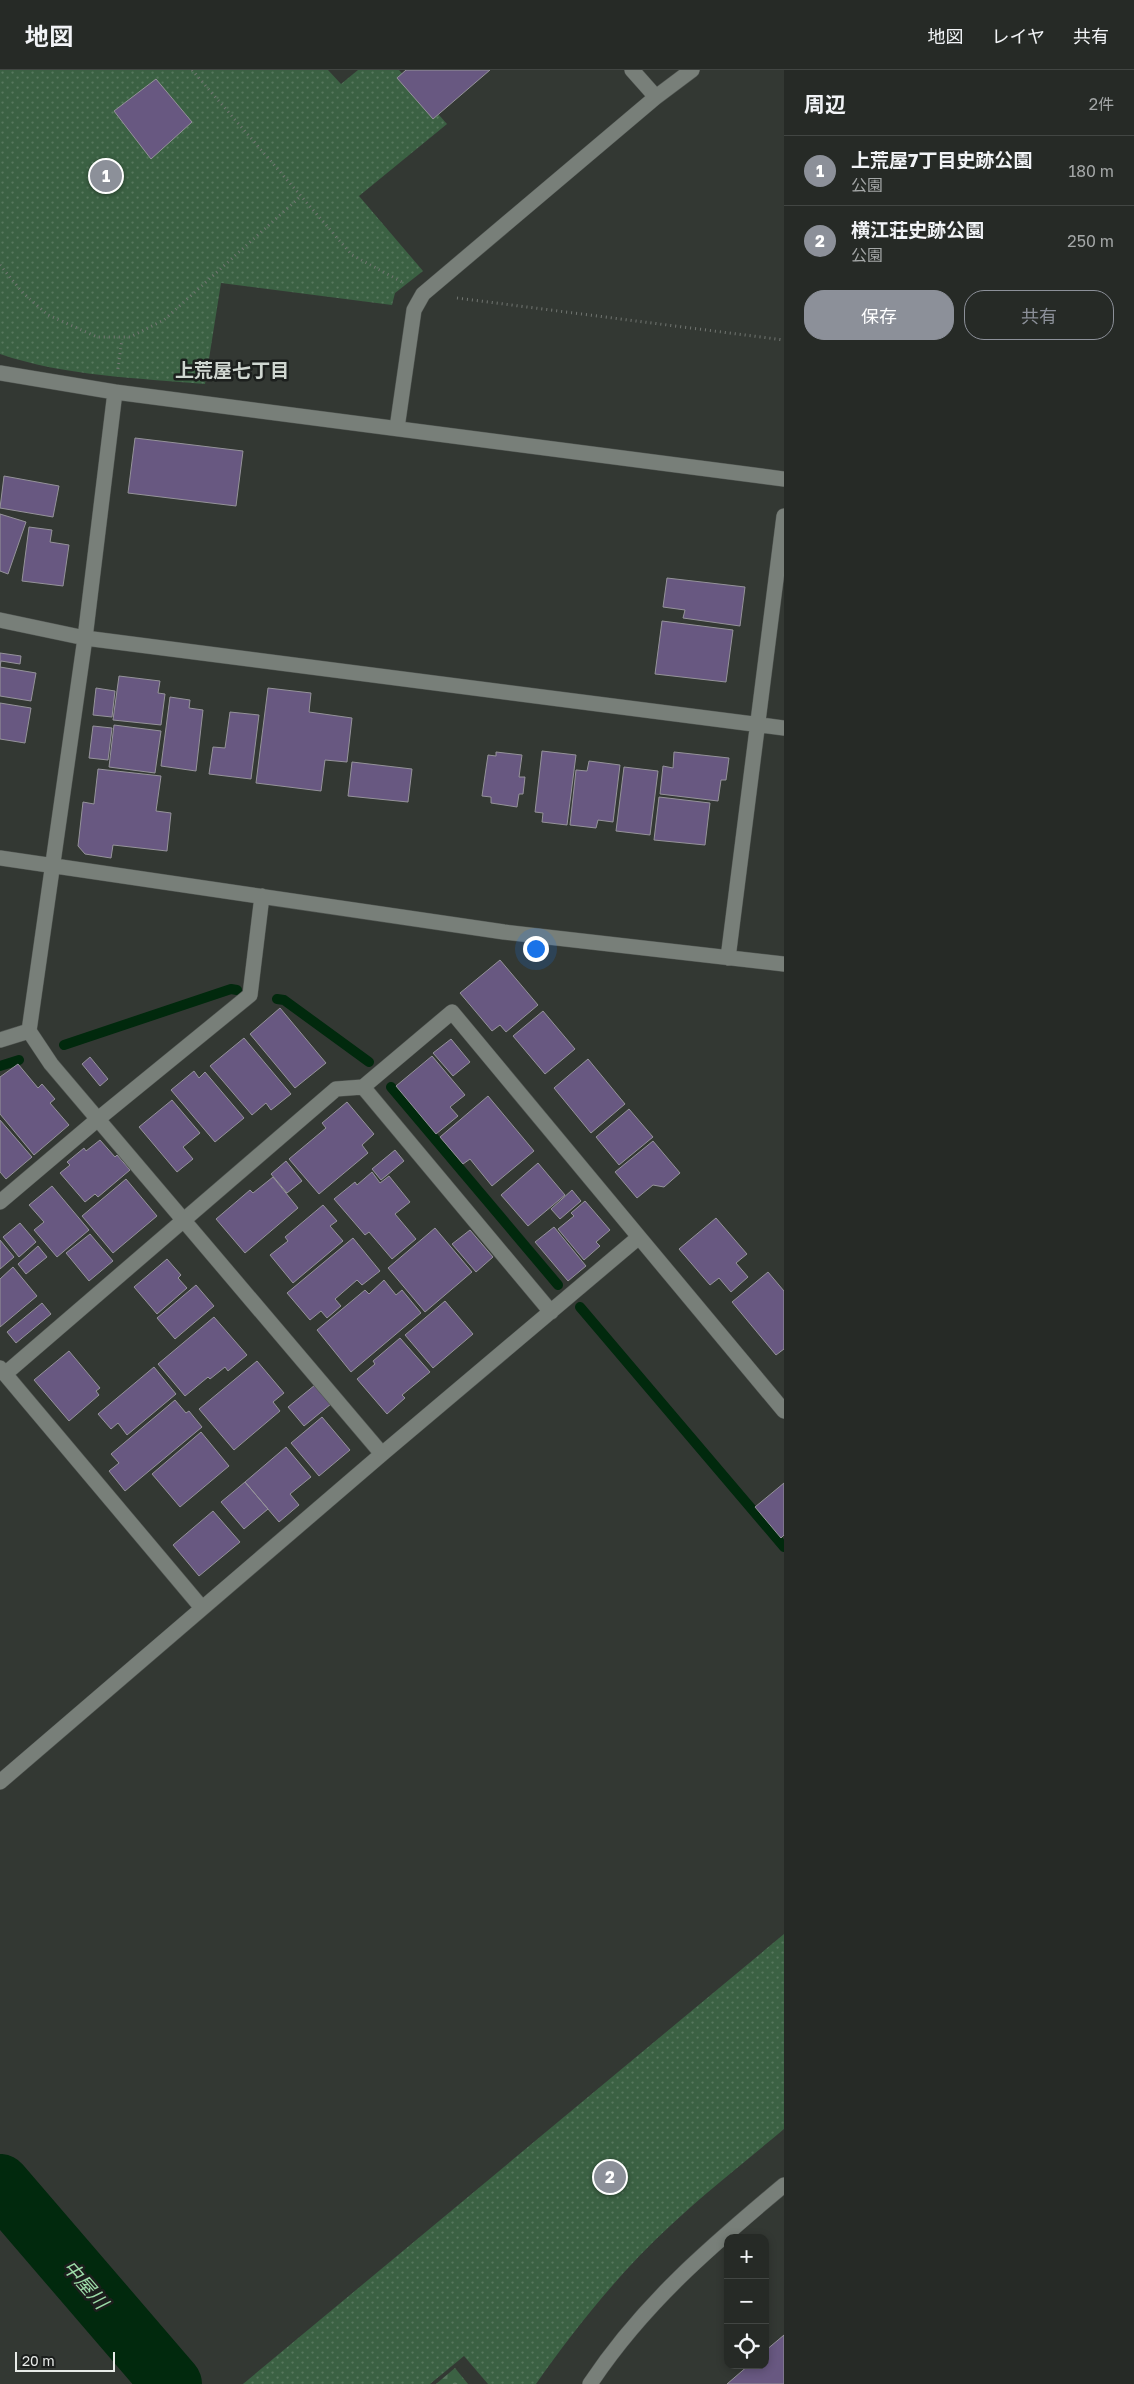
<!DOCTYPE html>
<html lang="ja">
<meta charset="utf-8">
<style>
body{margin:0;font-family:"Golos Text","Noto Sans JP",sans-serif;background:#2e322e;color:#f1f3f6}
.controls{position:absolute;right:15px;bottom:15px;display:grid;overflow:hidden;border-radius:10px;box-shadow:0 2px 8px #0003}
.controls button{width:45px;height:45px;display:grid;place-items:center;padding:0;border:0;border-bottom:1px solid #424643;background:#262a26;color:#f1f3f6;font:25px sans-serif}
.scale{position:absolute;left:15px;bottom:12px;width:100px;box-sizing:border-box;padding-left:5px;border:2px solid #e9ece9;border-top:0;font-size:14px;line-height:18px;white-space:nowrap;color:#e9ece9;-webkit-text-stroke:4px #1c1f1d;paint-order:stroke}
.you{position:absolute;left:535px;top:878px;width:18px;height:18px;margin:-12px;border:4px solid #fff;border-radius:50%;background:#1a73e8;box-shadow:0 0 0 8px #1a73e833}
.badge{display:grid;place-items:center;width:32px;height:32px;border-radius:50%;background:#8c9099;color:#fff;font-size:16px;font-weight:700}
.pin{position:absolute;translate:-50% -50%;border:2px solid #fff;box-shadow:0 1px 5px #0006}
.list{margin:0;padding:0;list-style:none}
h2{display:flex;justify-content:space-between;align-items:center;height:65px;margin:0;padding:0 20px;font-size:21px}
h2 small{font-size:16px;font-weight:400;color:#a4a7a7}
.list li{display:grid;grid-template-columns:32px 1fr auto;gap:15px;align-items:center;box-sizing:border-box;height:70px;padding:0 20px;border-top:1px solid #424643}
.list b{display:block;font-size:19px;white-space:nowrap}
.list p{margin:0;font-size:16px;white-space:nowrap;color:#a4a7a7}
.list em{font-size:16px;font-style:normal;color:#a4a7a7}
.actions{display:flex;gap:10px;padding:15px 20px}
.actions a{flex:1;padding:11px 0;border:1px solid #8c9099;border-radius:20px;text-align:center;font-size:18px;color:#8c9099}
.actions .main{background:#8c9099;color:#fff}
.icon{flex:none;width:28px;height:28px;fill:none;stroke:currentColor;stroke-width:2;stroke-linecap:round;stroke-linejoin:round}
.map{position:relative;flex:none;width:784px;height:2314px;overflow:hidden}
header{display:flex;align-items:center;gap:30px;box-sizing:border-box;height:70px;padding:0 25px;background:#262a26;border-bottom:1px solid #424643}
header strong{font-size:24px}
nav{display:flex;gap:28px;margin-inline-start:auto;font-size:18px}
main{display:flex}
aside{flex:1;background:#262a26}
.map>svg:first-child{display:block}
.cemetery{fill:url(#cemetery-stones)}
.park{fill:url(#park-dots)}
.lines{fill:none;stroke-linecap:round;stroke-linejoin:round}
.stream{stroke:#01290d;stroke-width:10}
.river{stroke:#01290d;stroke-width:60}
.building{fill:#685881;stroke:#95939a}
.minor-casing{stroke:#505551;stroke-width:16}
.path{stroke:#727672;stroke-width:3;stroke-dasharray:1 4;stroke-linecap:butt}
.minor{stroke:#787f79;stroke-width:15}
.labels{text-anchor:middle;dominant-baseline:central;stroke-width:5;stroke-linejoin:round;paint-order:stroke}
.neighbourhood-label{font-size:19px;font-weight:bold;fill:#d0d7d1;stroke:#1c1f1d}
.water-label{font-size:19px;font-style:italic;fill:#9cdca8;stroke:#1c1f1d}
</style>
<header>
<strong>地図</strong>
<nav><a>地図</a><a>レイヤ</a><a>共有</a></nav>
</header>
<main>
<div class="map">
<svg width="784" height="2314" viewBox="0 0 784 2314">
<defs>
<pattern id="cemetery-stones" width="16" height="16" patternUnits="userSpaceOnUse" patternTransform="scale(1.25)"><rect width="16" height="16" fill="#3b6143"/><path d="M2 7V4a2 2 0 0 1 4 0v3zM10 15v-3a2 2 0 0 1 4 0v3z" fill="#57785e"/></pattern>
<pattern id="park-dots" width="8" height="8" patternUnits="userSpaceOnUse" patternTransform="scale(1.25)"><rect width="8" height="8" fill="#3b6143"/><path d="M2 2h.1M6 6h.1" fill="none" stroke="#57785e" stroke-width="1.8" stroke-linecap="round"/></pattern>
</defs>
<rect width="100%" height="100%" fill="#333833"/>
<path class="cemetery" d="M455 2298 468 2314H436Z"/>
<path class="park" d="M0 0H328L341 14 358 0H399L447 54 359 126 423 201 395 223 392 235 221 213 205 314C138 308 64 306 0 284Z
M784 1864V2059C746 2091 707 2121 671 2155 620 2202 576 2257 536 2314H488L464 2286 430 2314H243Z"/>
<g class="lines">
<path class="stream" d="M277 929 284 930 369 992
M64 975 231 919 237 920
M0 996 19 990
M391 1017 558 1215
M580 1237 784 1477"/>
<path class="river" d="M0 2114 172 2314"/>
</g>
<path class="building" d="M406 0H490L433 49 397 8Z
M156 9 192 52 151 89 114 41Z
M135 368 243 381 236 436 128 423Z
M4 406 59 416 53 447 0 438Z
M0 444 26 452 8 504 0 501Z
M29 457 52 460 50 472 69 475 63 516 22 511Z
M667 508 745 517 740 556 683 548 685 540 663 537Z
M662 551 733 560 726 612 655 604Z
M0 583 21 586 20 594 1 591 0 597Z
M0 597 36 603 31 631 0 626Z
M119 606 160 611 158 623 165 624 161 655 113 650Z
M96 618 115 621 112 647 93 645Z
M268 618 311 623 309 642 352 648 347 692 325 690 321 721 256 713Z
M170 627 190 630 189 638 203 640 196 701 161 696Z
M0 633 31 638 25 673 0 669Z
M230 642 259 645 251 709 209 704 213 677 225 678Z
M114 655 161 661 155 703 109 697Z
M93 656 112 658 108 690 89 688Z
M542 681 576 685 567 755 542 752 543 743 535 742Z
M496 682 522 685 519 707H525L523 724H519L517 737 491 733V727L482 726 488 685 496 686Z
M674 682 729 688 726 710H721L718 731 660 724 663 696 673 698Z
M589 691 620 695 613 752 598 750 596 758 570 755 576 700 587 701Z
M352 692 412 699 408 732 348 726Z
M624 697 658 701 650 765 616 761Z
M98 699 161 706 156 741 171 743 167 781 113 775 111 788 85 784 78 776 83 732 94 734Z
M659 727 710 733 705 775 654 770Z
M500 890 538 935 506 962 500 955 492 961 460 923Z
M280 938 326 993 295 1018 250 964Z
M543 941 575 979 545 1004 513 966Z
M244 968 291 1024 271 1040 266 1033 252 1045 210 996Z
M451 969 470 992 453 1006 433 983Z
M432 986 465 1025 450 1037 458 1046 436 1064 396 1016Z
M90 987 108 1009 100 1016 82 994Z
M588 989 625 1034 591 1063 554 1018Z
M18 994 38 1018 42 1014 55 1029 50 1033 69 1055 34 1085 0 1044V1007Z
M194 1001 199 1008 205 1002 244 1048 215 1072 171 1020Z
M488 1026 534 1081 492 1116 470 1089 463 1094 440 1067Z
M172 1030 200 1063 183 1077 193 1089 177 1102 139 1057Z
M347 1032 374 1064 362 1075 368 1083 319 1124 289 1089 326 1058 322 1053Z
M629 1039 653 1067 619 1095 596 1067Z
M0 1050 32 1087 6 1109 0 1102Z
M100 1070 115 1087 117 1085 130 1100 98 1127 95 1124 85 1132 60 1103 70 1095 67 1092 84 1078 86 1081Z
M653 1071 680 1103 664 1117 653 1115 637 1128 615 1102Z
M395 1080 404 1091 381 1110 372 1099Z
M286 1091 302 1111 287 1123 271 1104Z
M538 1093 565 1125 528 1156 501 1125Z
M372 1102 380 1113 389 1106 410 1132 395 1144 416 1169 392 1189 369 1162 365 1165 334 1129 355 1112 357 1115Z
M273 1107 298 1138 245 1183 216 1149 250 1120 253 1123Z
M126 1109 157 1146 113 1183 82 1146Z
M52 1116 89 1160 57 1187 34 1160 44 1152 29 1135Z
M572 1120 581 1131 560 1149 551 1139Z
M585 1131 610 1160 596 1172 600 1176 584 1190 558 1159 574 1146 571 1143Z
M323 1135 337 1151 330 1156 343 1171 293 1213 270 1185 288 1171 285 1167Z
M716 1148 747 1184 736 1193 748 1207 731 1222 719 1208 710 1215 679 1179Z
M20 1153 36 1172 19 1187 3 1167Z
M554 1157 586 1196 568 1211 535 1172Z
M435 1158 472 1202 425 1242 388 1198Z
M470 1160 493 1187 476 1202 452 1174Z
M90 1164 113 1191 89 1211 66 1183Z
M353 1168 380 1201 362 1215 357 1210 335 1229 341 1236 327 1248 321 1241 310 1250 287 1223Z
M0 1170 14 1187 0 1199Z
M38 1176 47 1187 26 1204 18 1194Z
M167 1189 181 1205 178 1208 187 1218 157 1244 134 1217Z
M13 1197 37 1226 0 1257V1209Z
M768 1202 784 1221V1279L776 1285 732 1232Z
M384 1210 396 1225 402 1220 421 1243 351 1302 317 1260 365 1220 369 1224Z
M196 1215 214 1236 175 1269 157 1248Z
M445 1231 473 1264 433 1298 405 1265Z
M42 1233 51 1244 16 1273 7 1262Z
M214 1247 247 1285 228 1301 225 1297 210 1309 208 1307 185 1326 158 1294Z
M400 1268 430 1302 402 1325 405 1328 387 1344 357 1309 375 1294 373 1291Z
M69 1281 100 1318 96 1321 99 1325 69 1351 34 1310Z
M257 1291 284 1323 273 1332 280 1341 234 1380 199 1339Z
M154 1297 176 1324 127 1365 118 1353 111 1359 98 1344Z
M315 1315 331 1334 304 1356 288 1337Z
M175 1330 186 1343 189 1341 202 1357 125 1421 109 1401 119 1393 111 1384Z
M322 1347 350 1380 319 1406 291 1373Z
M201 1362 229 1396 180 1437 152 1404Z
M286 1377 311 1407 290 1424 299 1435 279 1452 245 1412Z
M245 1412 268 1439 244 1459 221 1432Z
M784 1413V1465L781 1468 755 1437Z
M213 1441 240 1472 199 1506 173 1475Z
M784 2265V2314H727L749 2295H765V2281Z"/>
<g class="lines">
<g class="minor-casing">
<path id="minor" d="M632 0 656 27
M0 303 115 322 85 568 29 961 51 994 382 1384 0 1712
M115 322 784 409
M397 358 414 240 423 224 656 27 692 0
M0 550 85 568 784 658
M0 788 504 862 784 894
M728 888 784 446
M0 970 29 961
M363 1017 551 1242
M0 1132 98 1049 250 925 262 826
M639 1167 784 1341
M0 1298 202 1538
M5 1304 336 1019 363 1017 452 942 639 1167 382 1384
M590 2314C643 2234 711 2176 784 2115"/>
</g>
<path class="path" d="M192 0 352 185 402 212
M0 195 23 223 48 245 97 267H130L164 250 301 126
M457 228 784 270
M118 299 122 269"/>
<use href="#minor" class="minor"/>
</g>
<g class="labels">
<g class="neighbourhood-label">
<text x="232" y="299">上荒屋七丁目</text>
</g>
<g class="water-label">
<text transform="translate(86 2214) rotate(49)">中屋川</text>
</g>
</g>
</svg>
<div class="controls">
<button>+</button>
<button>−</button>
<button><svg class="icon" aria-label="locate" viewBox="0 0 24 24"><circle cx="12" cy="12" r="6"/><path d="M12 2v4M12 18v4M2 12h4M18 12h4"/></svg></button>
</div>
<div class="scale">20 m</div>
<div class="you"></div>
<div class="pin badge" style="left:106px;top:106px">1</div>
<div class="pin badge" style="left:610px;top:2107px">2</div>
</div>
<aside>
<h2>周辺<small>2件</small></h2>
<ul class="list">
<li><span class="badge">1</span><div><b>上荒屋7丁目史跡公園</b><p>公園</p></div><em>180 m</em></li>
<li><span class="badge">2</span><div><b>横江荘史跡公園</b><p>公園</p></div><em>250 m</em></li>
</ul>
<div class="actions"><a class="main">保存</a><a>共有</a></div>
</aside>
</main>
